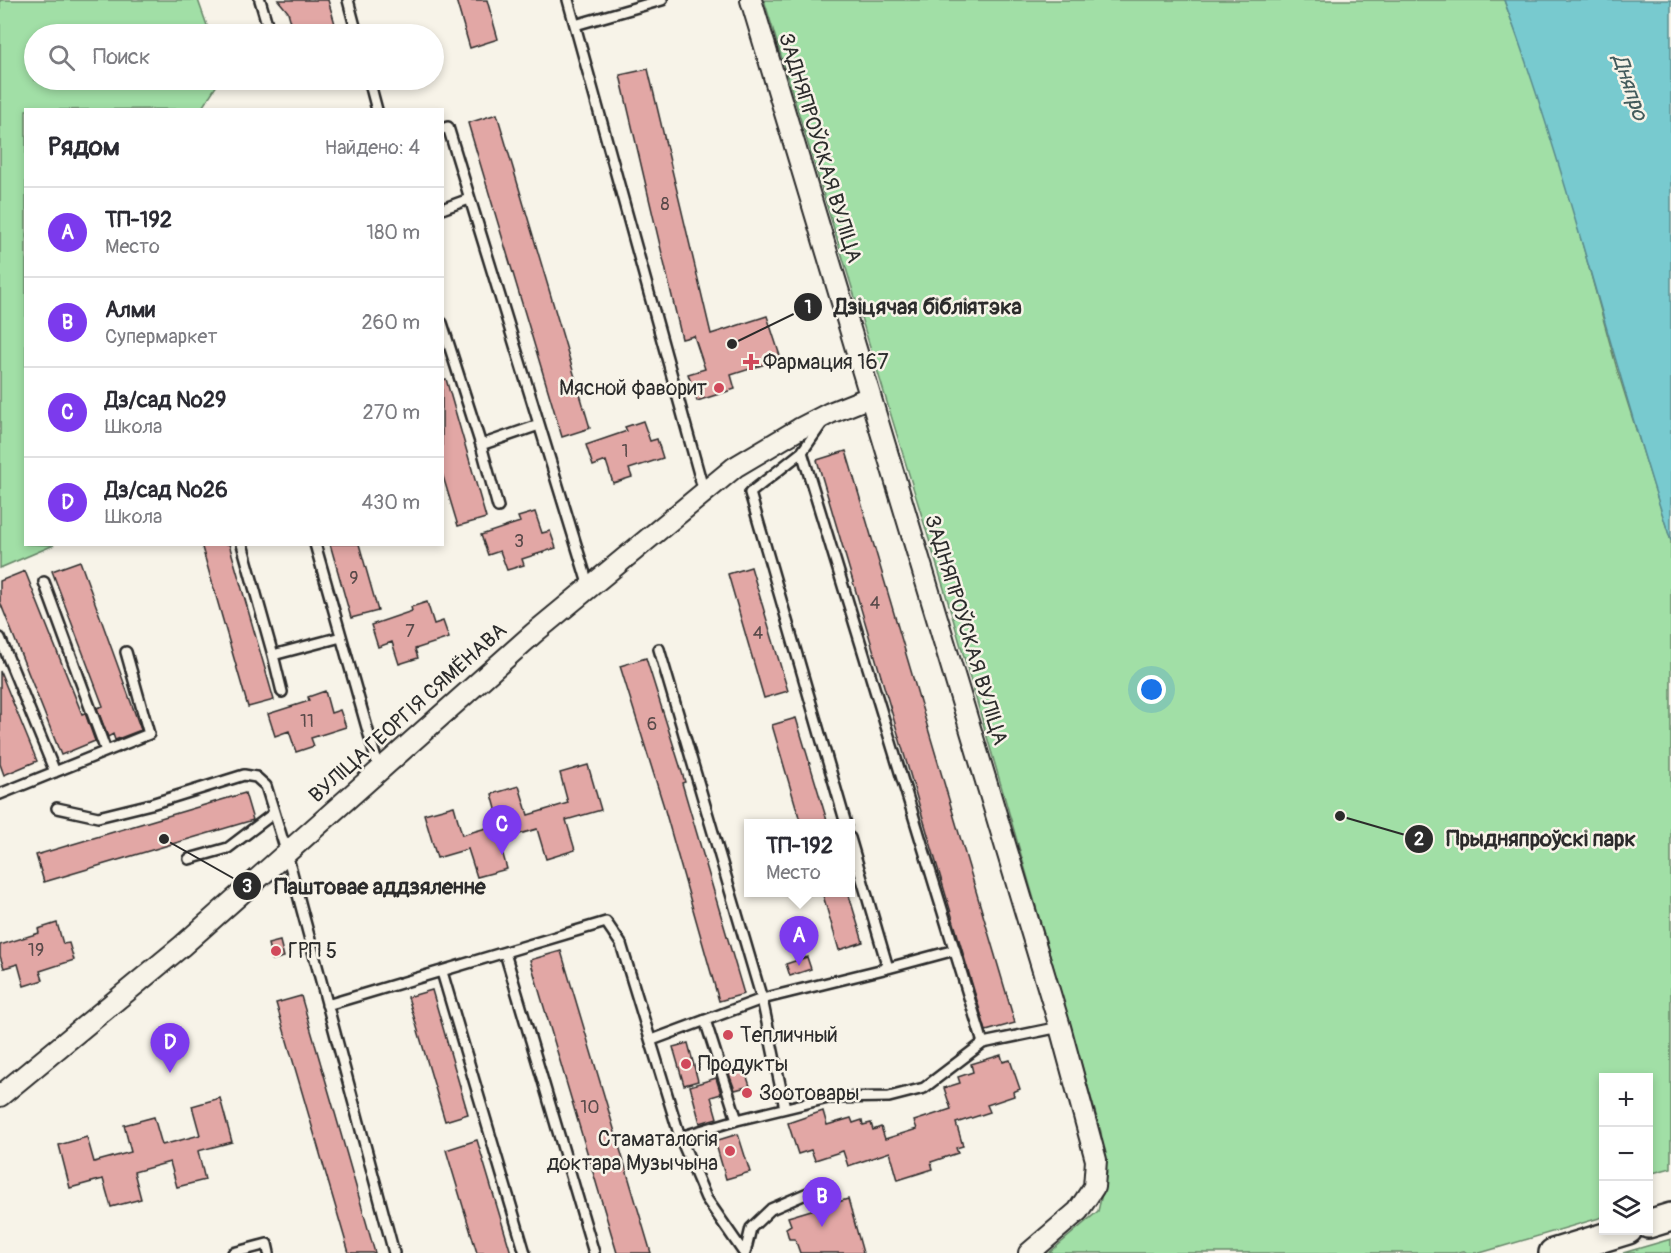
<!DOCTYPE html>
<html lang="ru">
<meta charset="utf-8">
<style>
body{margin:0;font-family:Pangolin,sans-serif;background:#f2f2f3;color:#2b2b33}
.controls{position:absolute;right:18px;bottom:18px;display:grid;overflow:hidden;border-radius:0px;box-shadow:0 3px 9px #0003}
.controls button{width:54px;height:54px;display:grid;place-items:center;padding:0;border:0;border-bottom:2px solid #e1e1e2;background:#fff;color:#2b2b33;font:30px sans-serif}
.you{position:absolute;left:1152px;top:690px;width:21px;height:21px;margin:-15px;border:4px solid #fff;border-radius:50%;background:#1a73e8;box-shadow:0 0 0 9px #1a73e833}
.badge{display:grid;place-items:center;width:39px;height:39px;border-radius:50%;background:#7c3aed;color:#fff;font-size:20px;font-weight:700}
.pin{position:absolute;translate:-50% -50px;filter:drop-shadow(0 2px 3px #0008)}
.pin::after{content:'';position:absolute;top:32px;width:21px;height:18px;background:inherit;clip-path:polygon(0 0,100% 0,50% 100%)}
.popup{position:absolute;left:744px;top:819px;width:111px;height:78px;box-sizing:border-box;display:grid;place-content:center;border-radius:0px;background:#fff;filter:drop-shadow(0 2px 4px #0005);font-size:20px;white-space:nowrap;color:#7c7c81}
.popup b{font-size:22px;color:#2b2b33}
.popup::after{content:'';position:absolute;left:50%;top:100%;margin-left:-12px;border:12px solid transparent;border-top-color:#fff}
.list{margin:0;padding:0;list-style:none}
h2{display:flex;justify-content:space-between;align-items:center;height:78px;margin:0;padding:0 24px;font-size:26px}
h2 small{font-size:20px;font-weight:400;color:#7c7c81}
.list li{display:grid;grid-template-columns:39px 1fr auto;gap:18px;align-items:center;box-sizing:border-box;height:90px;padding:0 24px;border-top:2px solid #e1e1e2}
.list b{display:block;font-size:22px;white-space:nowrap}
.list p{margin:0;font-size:20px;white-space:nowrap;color:#7c7c81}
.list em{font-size:20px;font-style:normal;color:#7c7c81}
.icon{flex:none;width:33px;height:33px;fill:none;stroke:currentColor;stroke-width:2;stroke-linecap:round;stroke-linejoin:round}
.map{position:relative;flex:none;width:1671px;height:1253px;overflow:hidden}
.search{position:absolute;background:#fff;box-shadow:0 3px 9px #0003;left:24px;top:24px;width:420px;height:66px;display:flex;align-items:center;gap:15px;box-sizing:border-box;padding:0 21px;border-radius:33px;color:#7c7c81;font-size:22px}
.panel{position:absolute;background:#fff;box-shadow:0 3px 9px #0003;left:24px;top:108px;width:420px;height:438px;border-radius:0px}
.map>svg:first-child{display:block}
.green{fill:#a1dfa6;stroke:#668568;stroke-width:1.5}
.water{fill:#78cacf;stroke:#598a8d;stroke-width:1.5}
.building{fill:#e2a7a5;stroke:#2b2b2b;stroke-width:1.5}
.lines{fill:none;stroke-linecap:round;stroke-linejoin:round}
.service-casing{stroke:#2b2b2b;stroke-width:14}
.minor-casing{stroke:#2b2b2b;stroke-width:24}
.secondary-casing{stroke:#2b2b2b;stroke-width:32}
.service{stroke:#f7f3e8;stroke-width:9}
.minor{stroke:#f7f3e8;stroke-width:20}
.secondary{stroke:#f7f3e8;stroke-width:27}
.poi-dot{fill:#d1495b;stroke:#f7f3e8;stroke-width:2}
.labels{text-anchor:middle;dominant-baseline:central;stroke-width:5;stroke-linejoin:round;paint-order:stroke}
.number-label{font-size:18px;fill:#594a4a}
.street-label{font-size:21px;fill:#2b2b2b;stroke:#f7f3e8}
.poi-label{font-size:21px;fill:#2b2b2b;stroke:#f7f3e8;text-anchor:start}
.water-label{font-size:22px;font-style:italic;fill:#425b5c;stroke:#f7f3e8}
.leader{fill:none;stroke:#2b2b2b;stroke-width:2}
.callout-dot{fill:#2b2b2b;stroke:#f7f3e8;stroke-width:2}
.mark-label{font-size:18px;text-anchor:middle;font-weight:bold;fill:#fff}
.callout-label{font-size:22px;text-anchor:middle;font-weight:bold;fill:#2b2b2b;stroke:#f7f3e8;stroke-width:5;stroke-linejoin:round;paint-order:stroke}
</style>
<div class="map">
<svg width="1671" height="1253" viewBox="0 0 1671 1253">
<rect width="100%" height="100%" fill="#f7f3e8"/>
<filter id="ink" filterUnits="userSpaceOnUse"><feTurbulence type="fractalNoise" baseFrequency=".0167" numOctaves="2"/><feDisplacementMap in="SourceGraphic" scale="12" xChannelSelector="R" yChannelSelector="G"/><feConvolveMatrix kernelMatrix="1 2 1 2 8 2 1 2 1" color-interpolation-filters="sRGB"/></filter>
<g filter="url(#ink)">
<path class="green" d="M0 0H198L210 34H34V80H217V85L201 109 26 110V544L54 545 0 568Z
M764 0H1504L1528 65 1562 170 1617 369 1671 541V1168L1649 1174 1648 1078H1604L1603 1217 1480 1253H1467L1464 1251 1454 1253H1049L1098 1211 1107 1173 1101 1132 949 605Z
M1671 1239V1253H1623Z"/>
<path class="water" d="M1504 0H1671V541C1612 362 1569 177 1504 0Z"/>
<path class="building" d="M278 0H328L338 34H291L292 26 288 12Z
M456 0H487L498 39 470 48Z
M648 69 711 334 767 316 781 359 731 375 735 389 697 401 688 374 705 369 694 336 682 339 620 75Z
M497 114 590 428 562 437 468 123Z
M446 379 486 518 458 526 442 473V380Z
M643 421 650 441 657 439 663 458 629 469 632 477 613 483 606 461 593 466 586 445 627 431 625 427Z
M846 451 1015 1023 986 1031 817 460Z
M535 512 542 533 550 531 556 548 522 559 524 565 507 570 500 551 488 555 481 535 520 522 518 517Z
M201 544H229L274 700 248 707Z
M330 544H359L378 611 351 618Z
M80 561 141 730 115 740 113 734 108 737 97 708 103 706 52 571Z
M751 567 788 691 764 698 728 574Z
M25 571 82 714 85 713 95 741 61 755 0 602V581Z
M427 602 434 624 443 621 449 638 415 649 418 658 399 664 392 642 378 647 371 625 412 611 411 607Z
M646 658 685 782 682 783 744 994 719 1001 664 807 620 666Z
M0 671 37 761 4 775 0 764Z
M325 691 331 713 340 710 346 727 311 738 314 746 296 752 289 731 275 736 268 714 309 701 308 697Z
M796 718 828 824H801L772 725Z
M588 765 601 810 566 820 575 850 546 859 537 829 499 840 507 869 477 877 468 849 437 858 424 814 454 806 462 835 500 824 492 794 519 786 528 815 568 803 560 773Z
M245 793 253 820 44 882 36 855Z
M822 892H848L863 942 839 950Z
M57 923 63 944 69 943 74 960 40 971 43 980 24 986 18 964 4 968 0 956V945L39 933 38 929Z
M280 941 284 957 272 960 268 944Z
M561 951 651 1253H617L530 960Z
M807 957 811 969 790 976 786 964Z
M432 990 468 1114 445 1121 408 997Z
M301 996 333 1106 375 1253H349L276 1003Z
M688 1043 698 1081 684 1085 673 1047Z
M1001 1055 1003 1062 1010 1060 1020 1089 1013 1092 1014 1096 987 1105 990 1112 956 1123 963 1146 956 1148 958 1153 931 1162 933 1169 898 1180 890 1152 848 1166 843 1151 815 1160 811 1150 798 1154 788 1123 823 1111 827 1125 851 1118 853 1123 862 1120 863 1125 871 1123 873 1130 881 1127 885 1139 917 1129 914 1121 951 1109 944 1088 960 1083 958 1077 973 1072 971 1064Z
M744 1068 750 1086 735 1090 729 1074Z
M716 1078 721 1094 711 1097 717 1118 700 1123 690 1086Z
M220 1098 232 1142 198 1151 205 1180 177 1187 170 1162 134 1172 141 1199 111 1207 103 1179 70 1188 59 1145 87 1137 94 1162 131 1152 124 1125 154 1117 162 1145 200 1135 192 1106Z
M738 1134 750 1172 726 1179 715 1141Z
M477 1140 511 1253H477L446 1150Z
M848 1199 863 1253H800L795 1239H789L786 1228 791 1225 788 1217Z"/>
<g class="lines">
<g class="service-casing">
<path id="service" d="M260 0 270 34
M348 0 357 34
M568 0 704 492
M575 25 662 0
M369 80 377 110
M442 129 448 127 589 587
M442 209 469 199
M442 323 481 445 498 507
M823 422 802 452 983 1043 1060 1027
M481 445 539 425
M802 452 750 493 846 824
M242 544 273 655 341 637
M315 544 379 770
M44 582 106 751
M0 638 55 772
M659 649 762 999 785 1108
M273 655 282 692
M0 794 149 734 126 652
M57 808 98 817 151 804 244 775 256 777 266 786 287 854 394 1253
M189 859 228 848 274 813
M505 953 594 1253
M888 968 955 950
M442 972 525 1253
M327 1005 606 922 621 944 680 1137 706 1198 744 1253
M652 1040 762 999 888 968 850 838
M737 1120 828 1098 889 1097 924 1088 983 1043
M680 1137 737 1120 705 1020
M233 1253 267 1244 269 1253
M745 1253 751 1228 771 1209 824 1186"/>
</g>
<g class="minor-casing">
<path id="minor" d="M751 0 1060 1027 1096 1160 1094 1187 1078 1211 1029 1253
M0 1096 182 946 534 633 735 467 799 429 830 413 870 397"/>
</g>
<g class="secondary-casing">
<path id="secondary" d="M1648 1224 1671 1217
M1553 1253 1628 1230"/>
</g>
<use href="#service" class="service"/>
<use href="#minor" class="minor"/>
<use href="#secondary" class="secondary"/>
</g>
</g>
<g class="poi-dot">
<path d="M748 353h6v6h6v6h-6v6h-6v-6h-6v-6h6z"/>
<circle cx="719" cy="388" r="6"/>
<circle cx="276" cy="951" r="6"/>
<circle cx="728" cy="1035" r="6"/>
<circle cx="686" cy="1064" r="6"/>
<circle cx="747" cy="1093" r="6"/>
<circle cx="730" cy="1151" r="6"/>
</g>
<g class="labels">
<g class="number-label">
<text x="665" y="204">8</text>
<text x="625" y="451">1</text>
<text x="519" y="541">3</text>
<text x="354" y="578">9</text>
<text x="875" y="603">4</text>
<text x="410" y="631">7</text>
<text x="758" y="633">4</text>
<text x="307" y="721">11</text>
<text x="652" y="724">6</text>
<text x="36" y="950">19</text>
<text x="590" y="1107">10</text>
</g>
<g class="street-label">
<text transform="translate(820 148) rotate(73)">ЗАДНЯПРОЎСКАЯ ВУЛІЦА</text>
<text transform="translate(966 630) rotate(73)">ЗАДНЯПРОЎСКАЯ ВУЛІЦА</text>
<text transform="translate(408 713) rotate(-42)">ВУЛІЦА ГЕОРГІЯ СЯМЁНАВА</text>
</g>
<g class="poi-label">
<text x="763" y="362">Фармация 167</text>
<text x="707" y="388" text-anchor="end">Мясной фаворит</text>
<text x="288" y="951">ГРП 5</text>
<text x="740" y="1035">Тепличный</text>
<text x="698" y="1064">Продукты</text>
<text x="759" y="1093">Зоотовары</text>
<text x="718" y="1139" text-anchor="end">Стаматалогія<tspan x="718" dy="24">доктара Музычына</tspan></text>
</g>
<g class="water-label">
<text transform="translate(1630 87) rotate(71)">Дняпро</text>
</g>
</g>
<path class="leader" d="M732 344L808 307M1340 816L1419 839M164 839L247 886"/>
<g class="callout-dot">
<circle cx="732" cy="344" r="6"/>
<circle cx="1340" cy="816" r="6"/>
<circle cx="164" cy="839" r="6"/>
<circle cx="808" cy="307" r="15"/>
<circle cx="1419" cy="839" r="15"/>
<circle cx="247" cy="886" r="15"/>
</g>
<g class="mark-label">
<text x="808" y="313">1</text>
<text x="1419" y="845">2</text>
<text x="247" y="892">3</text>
</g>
<g class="callout-label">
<text x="928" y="314">Дзіцячая бібліятэка</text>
<text x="1541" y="846">Прыдняпроўскі парк</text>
<text x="380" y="894">Паштовае аддзяленне</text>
</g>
</svg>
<div class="controls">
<button>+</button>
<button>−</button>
<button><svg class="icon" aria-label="layers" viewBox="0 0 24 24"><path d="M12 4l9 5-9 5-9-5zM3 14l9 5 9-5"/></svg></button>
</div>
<div class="you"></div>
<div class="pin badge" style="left:799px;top:966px">A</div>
<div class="popup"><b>ТП-192</b>Место</div>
<div class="pin badge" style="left:822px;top:1227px">B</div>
<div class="pin badge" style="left:502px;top:855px">C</div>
<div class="pin badge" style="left:170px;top:1073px">D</div>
<div class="search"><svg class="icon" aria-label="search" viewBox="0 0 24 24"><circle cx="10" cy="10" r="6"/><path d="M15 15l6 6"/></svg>Поиск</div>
<section class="panel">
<h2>Рядом<small>Найдено: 4</small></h2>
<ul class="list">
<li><span class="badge">A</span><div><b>ТП-192</b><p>Место</p></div><em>180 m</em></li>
<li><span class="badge">B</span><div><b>Алми</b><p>Супермаркет</p></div><em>260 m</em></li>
<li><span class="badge">C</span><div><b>Дз/сад №29</b><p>Школа</p></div><em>270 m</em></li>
<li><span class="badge">D</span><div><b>Дз/сад №26</b><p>Школа</p></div><em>430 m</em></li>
</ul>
</section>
</div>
